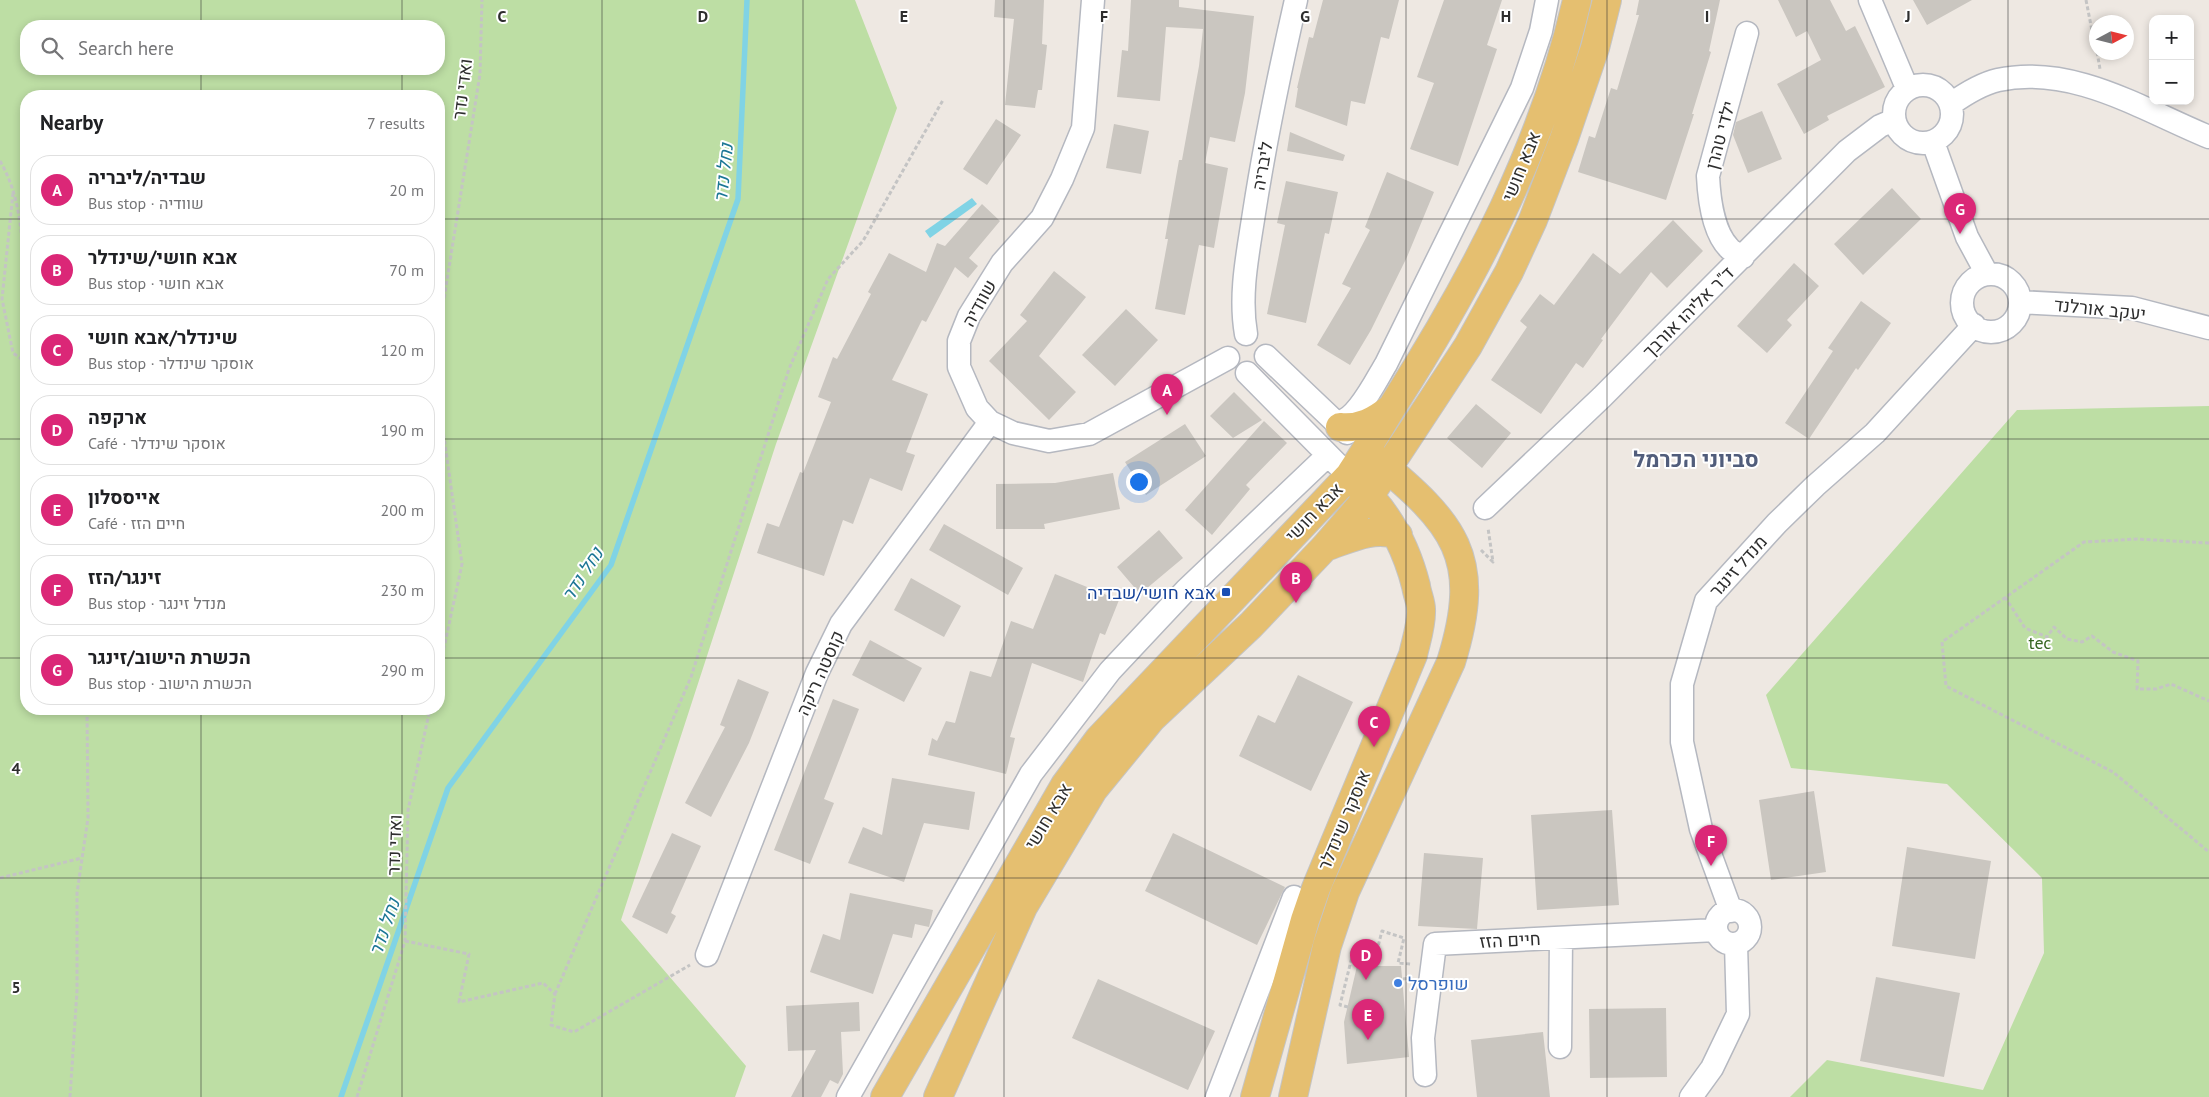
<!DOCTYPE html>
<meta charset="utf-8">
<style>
body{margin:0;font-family:"PT Sans",Heebo,sans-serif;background:#f6f6f6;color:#202124}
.controls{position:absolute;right:15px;top:15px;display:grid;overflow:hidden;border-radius:10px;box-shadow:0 2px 8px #0003}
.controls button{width:45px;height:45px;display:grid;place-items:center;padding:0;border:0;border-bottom:1px solid #e0e0e0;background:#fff;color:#202124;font:25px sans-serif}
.compass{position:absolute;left:2089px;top:15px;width:45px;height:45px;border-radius:50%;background:#fff;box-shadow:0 2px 8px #0003;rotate:83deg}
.you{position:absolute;left:1138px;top:481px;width:18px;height:18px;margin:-12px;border:4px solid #fff;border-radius:50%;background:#1a73e8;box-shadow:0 0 0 8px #1a73e833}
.badge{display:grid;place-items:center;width:32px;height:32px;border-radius:50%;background:#db2777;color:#fff;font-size:16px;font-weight:700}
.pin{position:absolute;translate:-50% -41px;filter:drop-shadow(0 1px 2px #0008)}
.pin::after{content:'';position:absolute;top:26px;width:18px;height:15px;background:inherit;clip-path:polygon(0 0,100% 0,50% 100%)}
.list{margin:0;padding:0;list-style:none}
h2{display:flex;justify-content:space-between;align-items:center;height:65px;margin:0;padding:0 20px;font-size:21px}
h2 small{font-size:16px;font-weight:400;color:#757577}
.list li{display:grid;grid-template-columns:32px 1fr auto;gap:15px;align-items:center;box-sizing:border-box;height:70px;margin:0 10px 10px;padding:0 10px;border:1px solid #e0e0e0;border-radius:20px}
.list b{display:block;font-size:19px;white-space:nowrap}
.list p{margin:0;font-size:16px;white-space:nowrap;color:#757577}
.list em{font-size:16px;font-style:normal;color:#757577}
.icon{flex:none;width:28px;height:28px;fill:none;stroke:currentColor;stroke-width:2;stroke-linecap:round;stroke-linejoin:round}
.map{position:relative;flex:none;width:2209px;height:1097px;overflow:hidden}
.search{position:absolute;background:#fff;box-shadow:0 2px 8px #0003;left:20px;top:20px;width:425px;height:55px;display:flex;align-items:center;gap:12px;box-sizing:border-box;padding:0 18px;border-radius:20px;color:#757577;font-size:19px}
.panel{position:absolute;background:#fff;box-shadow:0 2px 8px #0003;left:20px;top:90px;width:425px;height:625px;border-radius:20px}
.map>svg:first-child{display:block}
.green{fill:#bddea4;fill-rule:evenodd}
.water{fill:#80d3e5}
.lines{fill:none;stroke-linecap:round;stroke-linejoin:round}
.stream{stroke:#80d3e5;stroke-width:5.5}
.building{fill:#cac6c0}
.minor-casing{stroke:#b5b8c0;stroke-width:25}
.major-casing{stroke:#c4c4c4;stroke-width:30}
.path{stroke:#c4c4c4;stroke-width:3;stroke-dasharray:4 2.5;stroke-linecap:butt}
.minor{stroke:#fff;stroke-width:22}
.major{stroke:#e5bf70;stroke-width:28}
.grid{fill:none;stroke:#2e2e2e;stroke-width:1;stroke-opacity:0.55}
.transit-dot{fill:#1a4fb4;stroke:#fff;stroke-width:2}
.shop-dot{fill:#3f7fe0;stroke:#fff;stroke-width:2}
.labels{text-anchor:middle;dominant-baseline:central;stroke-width:4;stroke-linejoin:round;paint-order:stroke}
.street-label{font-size:18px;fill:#2e2e2e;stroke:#fff}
.transit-label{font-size:18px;fill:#164399;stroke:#fff;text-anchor:end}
.park-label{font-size:18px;fill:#376622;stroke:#fff}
.shop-label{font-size:18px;fill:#366cbe;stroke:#fff;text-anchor:start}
.water-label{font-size:19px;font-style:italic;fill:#1b7695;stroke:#fff}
.district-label{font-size:22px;font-weight:bold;fill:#515d7b;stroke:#fff}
.grid-label{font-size:16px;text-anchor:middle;font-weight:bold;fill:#2e2e2e;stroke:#fff;stroke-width:4;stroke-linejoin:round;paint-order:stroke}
</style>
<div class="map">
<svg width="2209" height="1097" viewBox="0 0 2209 1097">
<rect width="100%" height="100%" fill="#eee8e2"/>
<path class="green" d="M0 0H855L897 108 776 444 621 920 746 1066 735 1097H0ZM26 26H439V69H26ZM26 96H439V709H26Z
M2209 406V1097H1790L1827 1060 1983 1090 2044 953 2042 878 1947 784 1791 768 1766 695 2017 410Z"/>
<path class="water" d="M972 198 977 204 930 238 925 231Z"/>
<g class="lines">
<path class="stream" d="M341 1097 448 788 611 565 738 199 747 0"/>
</g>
<path class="building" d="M995 0H1044L1042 44 1047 45 1042 90H1038L1035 108 1005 105 1014 19 994 17Z
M1131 0H1179V7L1254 16 1245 93 1235 142 1210 137 1205 163 1228 168 1214 248 1199 245 1185 315 1155 309 1168 239H1165L1179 160H1182L1199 66 1203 29 1166 27 1160 101 1117 97 1122 50 1128 51Z
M1323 0H1399L1389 39 1381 37 1365 104 1351 101 1347 126 1295 107 1298 88H1297L1309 37 1313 38Z
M1444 0H1502L1487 45 1497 49 1458 166 1410 149 1434 83 1417 77Z
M1639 0H1720L1709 51 1711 52 1692 114H1694L1666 200 1578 172 1589 136 1595 138 1611 88 1617 90 1639 15H1636Z
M1778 0H1830L1846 31 1855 26 1885 87 1827 116 1829 120 1804 134 1777 84 1821 60 1807 31 1796 37Z
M1913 0H1972L1927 25Z
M1762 111 1782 159 1748 173 1733 135 1736 122Z
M996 119 1021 135 987 185 963 169Z
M1114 124 1149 131 1141 174 1106 168Z
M1290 132 1345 155 1343 161 1287 151Z
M1387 172 1434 192 1407 257 1371 330 1350 365 1317 345 1351 288 1342 284 1370 230 1365 227Z
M1286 181 1338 192 1329 234 1325 233 1306 323 1267 314 1285 225 1277 223Z
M1892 188 1921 219 1863 275 1834 244Z
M982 204 1000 221 969 258 978 266 968 278 955 267 926 322 922 320 892 380 928 394 906 452 915 455 902 491 870 478 853 524 843 520 824 576 757 553 767 523 779 527 800 472 803 473 831 402 818 397 833 357 837 359 871 294 868 292 889 253 926 272 937 243 945 246Z
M1673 220 1703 251 1667 288 1651 272 1601 339 1603 340 1583 368 1576 363 1541 414 1491 380 1527 327 1520 321 1540 294 1554 305 1593 253 1620 274Z
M1794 263 1819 286 1787 320 1792 325 1767 353 1737 326Z
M1054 271 1086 297 1039 356 1076 392 1049 420 989 361 1027 321 1020 315Z
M1861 301 1891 323 1858 370 1856 368 1809 439 1785 423 1833 351 1828 348Z
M1126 309 1158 340 1115 386 1082 355Z
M1234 392 1262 420 1233 438 1210 416Z
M1476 404 1511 433 1482 468 1447 438Z
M1264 421 1287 443 1246 485 1250 489 1212 535 1185 510Z
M1185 424 1206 456 1146 495 1125 462Z
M1113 473 1120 509 1044 524 1045 529H996V484L1055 483Z
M944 524 1023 568 1008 595 929 550Z
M1159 530 1183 558 1140 594 1117 567Z
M1055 574 1119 600 1105 635 1100 633 1083 682 1032 663 1010 737 1015 738 1006 774 928 755 932 738 937 741 946 721 955 723 970 671 991 677 1011 621 1033 629Z
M911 578 961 606 944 637 894 610Z
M870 640 922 668 904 702 852 675Z
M1298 675 1353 702 1311 791 1239 756 1258 715 1275 723Z
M738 679 769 692 749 743 711 817 685 803 725 727 720 725Z
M833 699 859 709 824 799 834 803 810 864 774 850Z
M892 778 975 792 969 830 924 823 904 882 848 863 863 827 882 835Z
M1814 791 1826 872 1771 880 1759 800Z
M1612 810 1619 905 1537 910 1531 815Z
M672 833 701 846 671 913 676 916 667 934 632 917Z
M1173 833 1285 887 1257 945 1145 891Z
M1907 847 1991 861 1975 959 1892 946Z
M1424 853 1483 858 1477 929 1418 926Z
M850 893 933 910 929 927 915 924 912 938 893 934 873 994 810 972 823 934 840 940Z
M1357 966H1401L1409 1057 1347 1064 1344 1022Z
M1876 977 1960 993 1944 1077 1860 1061Z
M1098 979 1215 1031 1188 1090 1072 1038Z
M859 1002 860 1031 841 1032 843 1074 838 1084 830 1080 821 1097H791L816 1050 788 1051 786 1006Z
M1666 1008 1667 1077 1590 1078 1589 1009Z
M1543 1032 1550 1097H1477L1471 1040Z"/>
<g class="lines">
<g class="minor-casing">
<path id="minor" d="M1093 0 1083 128 1062 179 1042 218 1002 263 969 316 959 341V367L977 408 990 422 1013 433 1049 441 1089 434 1228 358
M1870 0 1907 88
M1894 114a29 29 0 1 1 58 0a29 29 0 1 1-58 0Z
M1951 104C1965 94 1981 84 1998 80 2073 64 2143 110 2209 137
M1933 142 1967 237 1987 274
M1743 257C1739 254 1732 252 1729 248 1713 232 1709 197 1708 176L1747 33
M1962 303a29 29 0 1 1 58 0a29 29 0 1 1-58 0Z
M2020 302 2132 308 2209 328
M1246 334C1239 294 1248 253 1254 213 1265 142 1280 70 1296 0
M1266 356 1347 433
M1247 373 1338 465
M1336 422C1356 423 1376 380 1386 364L1522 88 1541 31 1547 0
M1485 508 1602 397 1847 151 1880 126 1894 120
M1716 927a17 17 0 1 1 34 0a17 17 0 1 1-34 0Z
M1731 911 1701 829 1682 742V684L1706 601 1777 523 1815 486 1875 433 1974 325
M707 955 817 673 841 624 990 422
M1560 1047 1561 938
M1425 1075 1423 1038 1435 944 1716 930
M848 1097 1031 774 1110 671 1186 590 1328 455
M1217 1097 1294 897
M1691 1097 1712 1068 1738 1014 1736 944"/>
</g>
<g class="major-casing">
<path id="major" d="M1340 427C1360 429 1375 421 1390 409
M1325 547C1349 539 1373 526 1398 535
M885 1097 1065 785 1099 739 1349 476C1366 451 1381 425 1397 399 1476 275 1544 144 1577 0
M938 1097 1023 907 1093 790 1152 718 1251 625 1325 547 1370 495 1468 346 1509 272 1533 220 1564 139 1595 48 1607 0
M1255 1097 1305 920 1316 888 1413 655C1416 641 1422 624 1421 609 1421 602 1417 594 1416 586 1406 546 1388 512 1357 484
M1293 1097 1327 946 1345 892 1451 662C1484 556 1454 524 1375 458"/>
</g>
<path class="path" d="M2086 0 2096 51
M2097 52 2100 69
M0 161C23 200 22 246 26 290
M13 193 2 299 13 353 26 362
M439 330 480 74 482 0
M439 402 462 564 439 671
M2209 543 2137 539 2084 542 1942 642 1946 686 2113 772 2209 852
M1481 550 1493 562 1488 528
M2005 597 2025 628 2047 637 2054 627 2067 639 2082 642 2092 636 2113 652 2138 661 2137 689H2156L2171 684 2209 701
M0 878 82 858
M405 941 469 954 459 1002 543 983 555 994 551 1025 574 1032 690 965
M1350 952 1375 958 1382 931 1404 938 1398 963 1411 964
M1403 979 1410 978
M555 994 691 677 789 369 828 279 863 241 943 100
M1348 1007 1340 1005 1353 953
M70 1097 77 991V893L88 818 87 709
M357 1097 405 941 408 810 430 709"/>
<use href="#minor" class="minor"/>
<use href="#major" class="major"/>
</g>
<path class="grid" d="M201 0V26M402 0V26M602 0V1097M803 0V1097M1004 0V1097M1205 0V1097M1406 0V1097M1607 0V1097M1807 0V1097M2008 0V1097M201 69V96M402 69V96M0 219H26M439 219H2209M0 439H26M439 439H2209M0 658H26M439 658H2209M201 709V1097M402 709V1097M0 878H2209"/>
<rect class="transit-dot" x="1221" y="587" width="10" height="10" rx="2.5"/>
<circle class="shop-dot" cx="1398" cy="983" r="5"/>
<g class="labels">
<g class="street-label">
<text transform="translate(462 89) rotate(-83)">ואדי נדר</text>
<text transform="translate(1720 135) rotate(-75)">ילדי טהרן</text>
<text transform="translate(1262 166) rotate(-80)">ליבריה</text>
<text transform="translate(1521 166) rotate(-68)">אבא חושי</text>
<text transform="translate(979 303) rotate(-61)">שוודיה</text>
<text transform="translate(2100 309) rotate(6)">יעקב אורלנד</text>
<text transform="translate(1688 312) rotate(-45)">ד"ר אליהו אורבך</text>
<text transform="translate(1314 512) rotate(-46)">אבא חושי</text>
<text transform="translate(1738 566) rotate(-48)">מנדל זינגר</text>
<text transform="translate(820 673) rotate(-66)">קוסטה ריקה</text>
<text transform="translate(1048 816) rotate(-59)">אבא חושי</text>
<text transform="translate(1344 820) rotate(-67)">אוסקר שינדלר</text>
<text transform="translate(394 845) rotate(-88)">ואדי נדר</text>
<text transform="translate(1510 940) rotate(-3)">חיים הזז</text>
</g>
<g class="transit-label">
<text x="1216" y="592">אבא חושי/שבדיה</text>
</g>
<g class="park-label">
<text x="2040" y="642">tec</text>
</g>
<g class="shop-label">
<text x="1408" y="983">שופרסל</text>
</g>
<g class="water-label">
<text transform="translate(723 173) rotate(-84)">נחל נדר</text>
<text transform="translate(582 574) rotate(-57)">נחל נדר</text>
<text transform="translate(384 927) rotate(-71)">נחל נדר</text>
</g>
<g class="district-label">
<text x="1696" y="459">סביוני הכרמל</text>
</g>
</g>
<g class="grid-label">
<text x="502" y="22">C</text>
<text x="703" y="22">D</text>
<text x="904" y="22">E</text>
<text x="1104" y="22">F</text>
<text x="1305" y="22">G</text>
<text x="1506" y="22">H</text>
<text x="1707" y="22">I</text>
<text x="1908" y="22">J</text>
<text x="16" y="774">4</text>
<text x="16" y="993">5</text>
</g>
</svg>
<div class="controls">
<button>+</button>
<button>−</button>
</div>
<svg class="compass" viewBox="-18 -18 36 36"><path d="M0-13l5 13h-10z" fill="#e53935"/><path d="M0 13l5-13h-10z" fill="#757577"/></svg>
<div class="you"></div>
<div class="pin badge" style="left:1167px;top:415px">A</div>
<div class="pin badge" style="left:1296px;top:603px">B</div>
<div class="pin badge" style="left:1374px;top:747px">C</div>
<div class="pin badge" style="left:1366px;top:980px">D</div>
<div class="pin badge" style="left:1368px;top:1040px">E</div>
<div class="pin badge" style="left:1711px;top:866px">F</div>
<div class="pin badge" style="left:1960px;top:234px">G</div>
<div class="search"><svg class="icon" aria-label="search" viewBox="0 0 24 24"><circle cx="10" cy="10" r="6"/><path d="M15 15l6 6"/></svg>Search here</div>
<section class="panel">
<h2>Nearby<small>7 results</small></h2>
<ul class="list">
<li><span class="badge">A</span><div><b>שבדיה/ליבריה</b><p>Bus stop · שוודיה</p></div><em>20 m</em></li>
<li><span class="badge">B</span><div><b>אבא חושי/שינדלר</b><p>Bus stop · אבא חושי</p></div><em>70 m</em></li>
<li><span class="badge">C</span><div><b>שינדלר/אבא חושי</b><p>Bus stop · אוסקר שינדלר</p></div><em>120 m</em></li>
<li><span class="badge">D</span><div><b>ארקפה</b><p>Café · אוסקר שינדלר</p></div><em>190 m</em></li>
<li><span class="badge">E</span><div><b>אייססלון</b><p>Café · חיים הזז</p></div><em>200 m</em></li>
<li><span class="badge">F</span><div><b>זינגר/הזז</b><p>Bus stop · מנדל זינגר</p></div><em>230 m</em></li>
<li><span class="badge">G</span><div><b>הכשרת הישוב/זינגר</b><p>Bus stop · הכשרת הישוב</p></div><em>290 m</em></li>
</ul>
</section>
</div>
